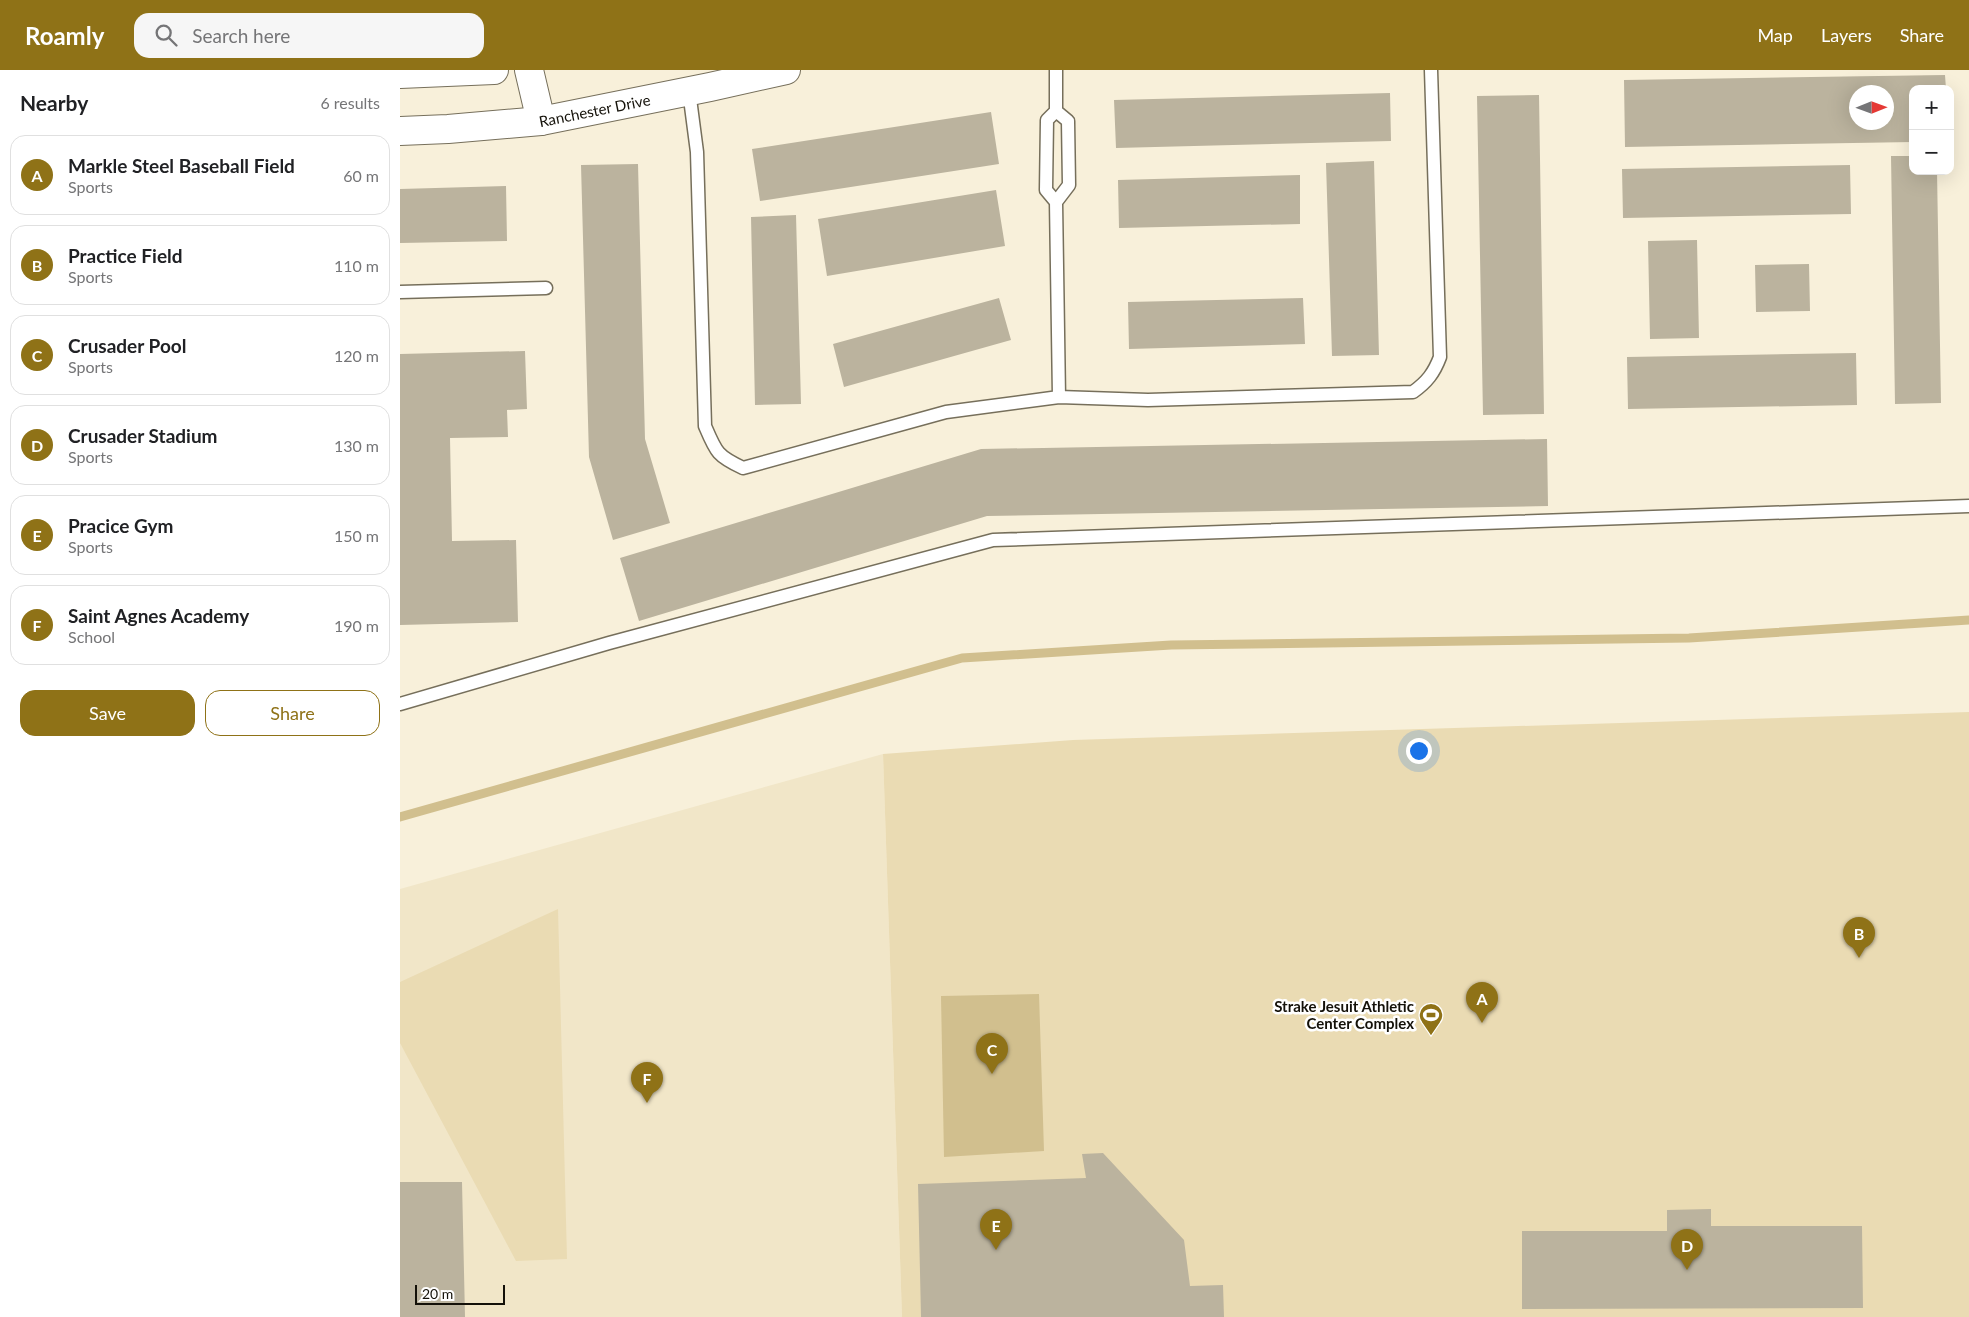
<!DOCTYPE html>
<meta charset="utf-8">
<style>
body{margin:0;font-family:Lato,sans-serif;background:#f6f6f6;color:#202124}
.controls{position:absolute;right:15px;top:15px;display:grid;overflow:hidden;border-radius:10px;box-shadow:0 5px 20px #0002}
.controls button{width:45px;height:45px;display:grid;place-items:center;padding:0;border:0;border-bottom:1px solid #e0e0e0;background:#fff;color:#202124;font:25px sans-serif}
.compass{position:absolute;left:1449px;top:15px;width:45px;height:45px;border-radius:50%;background:#fff;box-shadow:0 5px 20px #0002;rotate:89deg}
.scale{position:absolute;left:15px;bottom:12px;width:90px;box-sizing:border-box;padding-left:5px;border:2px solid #141109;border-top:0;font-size:14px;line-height:18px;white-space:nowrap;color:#141109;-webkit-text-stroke:4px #fff;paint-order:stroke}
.you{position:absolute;left:1018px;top:680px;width:18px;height:18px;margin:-12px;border:4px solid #fff;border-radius:50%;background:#1a73e8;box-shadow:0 0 0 8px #1a73e833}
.badge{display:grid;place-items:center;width:32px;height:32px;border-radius:50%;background:#8f7217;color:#fff;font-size:16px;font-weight:700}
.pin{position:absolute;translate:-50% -41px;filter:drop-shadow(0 1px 2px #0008)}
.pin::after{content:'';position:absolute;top:26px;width:18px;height:15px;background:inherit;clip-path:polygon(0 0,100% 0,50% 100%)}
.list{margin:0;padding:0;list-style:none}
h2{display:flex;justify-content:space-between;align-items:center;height:65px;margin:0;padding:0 20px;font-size:21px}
h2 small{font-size:16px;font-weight:400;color:#757577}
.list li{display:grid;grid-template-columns:32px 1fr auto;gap:15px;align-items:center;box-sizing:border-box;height:80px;margin:0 10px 10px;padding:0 10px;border:1px solid #e0e0e0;border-radius:15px}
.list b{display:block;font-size:19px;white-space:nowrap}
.list p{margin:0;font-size:16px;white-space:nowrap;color:#757577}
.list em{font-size:16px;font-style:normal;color:#757577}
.actions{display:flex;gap:10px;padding:15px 20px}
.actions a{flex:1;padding:11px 0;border:1px solid #8f7217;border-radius:15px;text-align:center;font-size:18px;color:#8f7217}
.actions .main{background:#8f7217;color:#fff}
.icon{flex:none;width:28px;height:28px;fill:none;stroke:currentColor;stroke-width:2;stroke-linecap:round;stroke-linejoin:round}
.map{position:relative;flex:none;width:1569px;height:1247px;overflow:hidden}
header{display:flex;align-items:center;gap:30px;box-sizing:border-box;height:70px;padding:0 25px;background:#8f7217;color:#fff}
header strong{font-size:24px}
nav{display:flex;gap:28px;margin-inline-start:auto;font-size:18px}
.search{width:350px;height:45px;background:#f6f6f6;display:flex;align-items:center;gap:12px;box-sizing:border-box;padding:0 18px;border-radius:15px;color:#757577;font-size:19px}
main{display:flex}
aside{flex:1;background:#fff}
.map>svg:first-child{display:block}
.built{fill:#f1e6c8}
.green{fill:#eadbb3}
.water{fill:#d1bf8e}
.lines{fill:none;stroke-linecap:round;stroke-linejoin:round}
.stream{stroke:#d1bf8e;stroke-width:9}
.building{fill:#bbb39e;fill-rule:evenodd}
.service-casing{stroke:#766f5b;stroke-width:15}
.tertiary-casing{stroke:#766f5b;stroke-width:30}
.service{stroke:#fff;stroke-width:12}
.tertiary{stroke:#fff;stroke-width:28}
.labels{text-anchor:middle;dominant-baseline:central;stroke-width:5;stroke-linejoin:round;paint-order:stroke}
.street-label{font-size:15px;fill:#141109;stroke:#fff}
.poi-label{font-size:15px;font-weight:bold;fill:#141109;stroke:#fff;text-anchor:end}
</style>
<header>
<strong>Roamly</strong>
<div class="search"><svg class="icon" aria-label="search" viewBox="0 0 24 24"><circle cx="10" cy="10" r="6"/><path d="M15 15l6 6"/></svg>Search here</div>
<nav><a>Map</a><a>Layers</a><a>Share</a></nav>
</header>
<main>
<aside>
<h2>Nearby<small>6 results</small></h2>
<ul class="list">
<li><span class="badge">A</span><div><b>Markle Steel Baseball Field</b><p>Sports</p></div><em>60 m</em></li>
<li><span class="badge">B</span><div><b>Practice Field</b><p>Sports</p></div><em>110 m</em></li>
<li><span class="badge">C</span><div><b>Crusader Pool</b><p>Sports</p></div><em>120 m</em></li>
<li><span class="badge">D</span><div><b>Crusader Stadium</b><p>Sports</p></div><em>130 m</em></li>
<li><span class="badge">E</span><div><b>Pracice Gym</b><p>Sports</p></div><em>150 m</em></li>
<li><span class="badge">F</span><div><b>Saint Agnes Academy</b><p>School</p></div><em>190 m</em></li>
</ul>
<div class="actions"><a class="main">Save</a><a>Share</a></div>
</aside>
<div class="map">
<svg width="1569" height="1247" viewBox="0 0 1569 1247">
<rect width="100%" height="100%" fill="#f8f0da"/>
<path class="built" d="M483 684 502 1247H0V819Z"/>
<path class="green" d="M1569 642V1247H502L483 684 673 670Z
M158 839 167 1189 116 1191 0 973V912Z"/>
<path class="water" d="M639 924 644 1081 544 1087 541 926Z"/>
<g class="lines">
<path class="stream" d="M0 747 562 588 771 575 1289 568 1569 550"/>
</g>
<path class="building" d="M1545 5 1546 19H1513V72L1225 77 1224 10ZM1456 22H1486V52H1456Z
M990 23 991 71 716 78 714 30Z
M1139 25 1144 344 1083 345 1077 26Z
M591 42 599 94 360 131 352 79Z
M1491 86H1513V101H1537L1541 333 1495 334Z
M974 91 979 285 932 286 926 93Z
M238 94 245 369 270 453 213 470 189 387 181 95Z
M1450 95 1451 144 1223 148 1222 99Z
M900 105V154L719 158 718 110Z
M106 116 107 171 0 173V119Z
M596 120 605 176 427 206 418 149Z
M396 145 401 334 355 335 351 147Z
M1297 170 1299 268 1250 269 1248 171Z
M1409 194 1410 241 1356 242 1355 195Z
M599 228 611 270 444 317 433 274Z
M903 228 905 274 729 279 728 232Z
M125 281 127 339 107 340 108 367 50 368 52 471 116 470 118 552 0 555V284Z
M1456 283 1457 335 1228 339 1227 287Z
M1147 369 1148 436 587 446 239 551 220 488 581 379Z
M703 1083 784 1170 790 1216 823 1215 824 1247H521L518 1114 686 1108 682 1084Z
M0 1112H62L65 1247H0Z
M1311 1139V1156H1462L1463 1238 1122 1239V1161H1267V1140Z"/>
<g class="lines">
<g class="service-casing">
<path id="service" d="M656 0V41L647 50 646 120 656 132 659 327 748 330 1013 322C1027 312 1034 303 1040 287L1031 0
M289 21 297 82 305 356C316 382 317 386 343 398L546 342 659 327
M656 41 668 51 669 115 656 132
M0 222 146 218
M0 634 209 573 593 470 1569 436"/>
</g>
<g class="tertiary-casing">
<g id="tertiary">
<path d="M129 0 141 51"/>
<path d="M0 4 94 0"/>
<path id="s1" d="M0 61 48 59 141 51 310 17 386 0"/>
</g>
</g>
<use href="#service" class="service"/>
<use href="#tertiary" class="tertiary"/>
</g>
<defs>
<g id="stadium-pin" transform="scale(1.25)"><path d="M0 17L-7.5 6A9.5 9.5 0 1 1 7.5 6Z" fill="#8f7217" stroke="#fff"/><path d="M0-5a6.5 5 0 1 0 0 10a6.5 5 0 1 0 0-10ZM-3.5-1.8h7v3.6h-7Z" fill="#fff"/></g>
</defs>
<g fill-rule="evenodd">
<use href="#stadium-pin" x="1031" y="945"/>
</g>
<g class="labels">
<g class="street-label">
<text stroke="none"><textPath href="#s1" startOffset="196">Ranchester Drive</textPath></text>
</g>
<g class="poi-label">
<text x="1014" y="936">Strake Jesuit Athletic<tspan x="1014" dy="17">Center Complex</tspan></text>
</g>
</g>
</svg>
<div class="controls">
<button>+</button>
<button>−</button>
</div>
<svg class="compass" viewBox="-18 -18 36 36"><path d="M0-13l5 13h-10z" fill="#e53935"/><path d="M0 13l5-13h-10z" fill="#757577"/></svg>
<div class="scale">20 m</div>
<div class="you"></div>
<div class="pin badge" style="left:1082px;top:953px">A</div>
<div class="pin badge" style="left:1459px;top:888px">B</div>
<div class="pin badge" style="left:592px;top:1004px">C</div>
<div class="pin badge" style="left:1287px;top:1200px">D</div>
<div class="pin badge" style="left:596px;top:1180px">E</div>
<div class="pin badge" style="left:247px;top:1033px">F</div>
</div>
</main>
